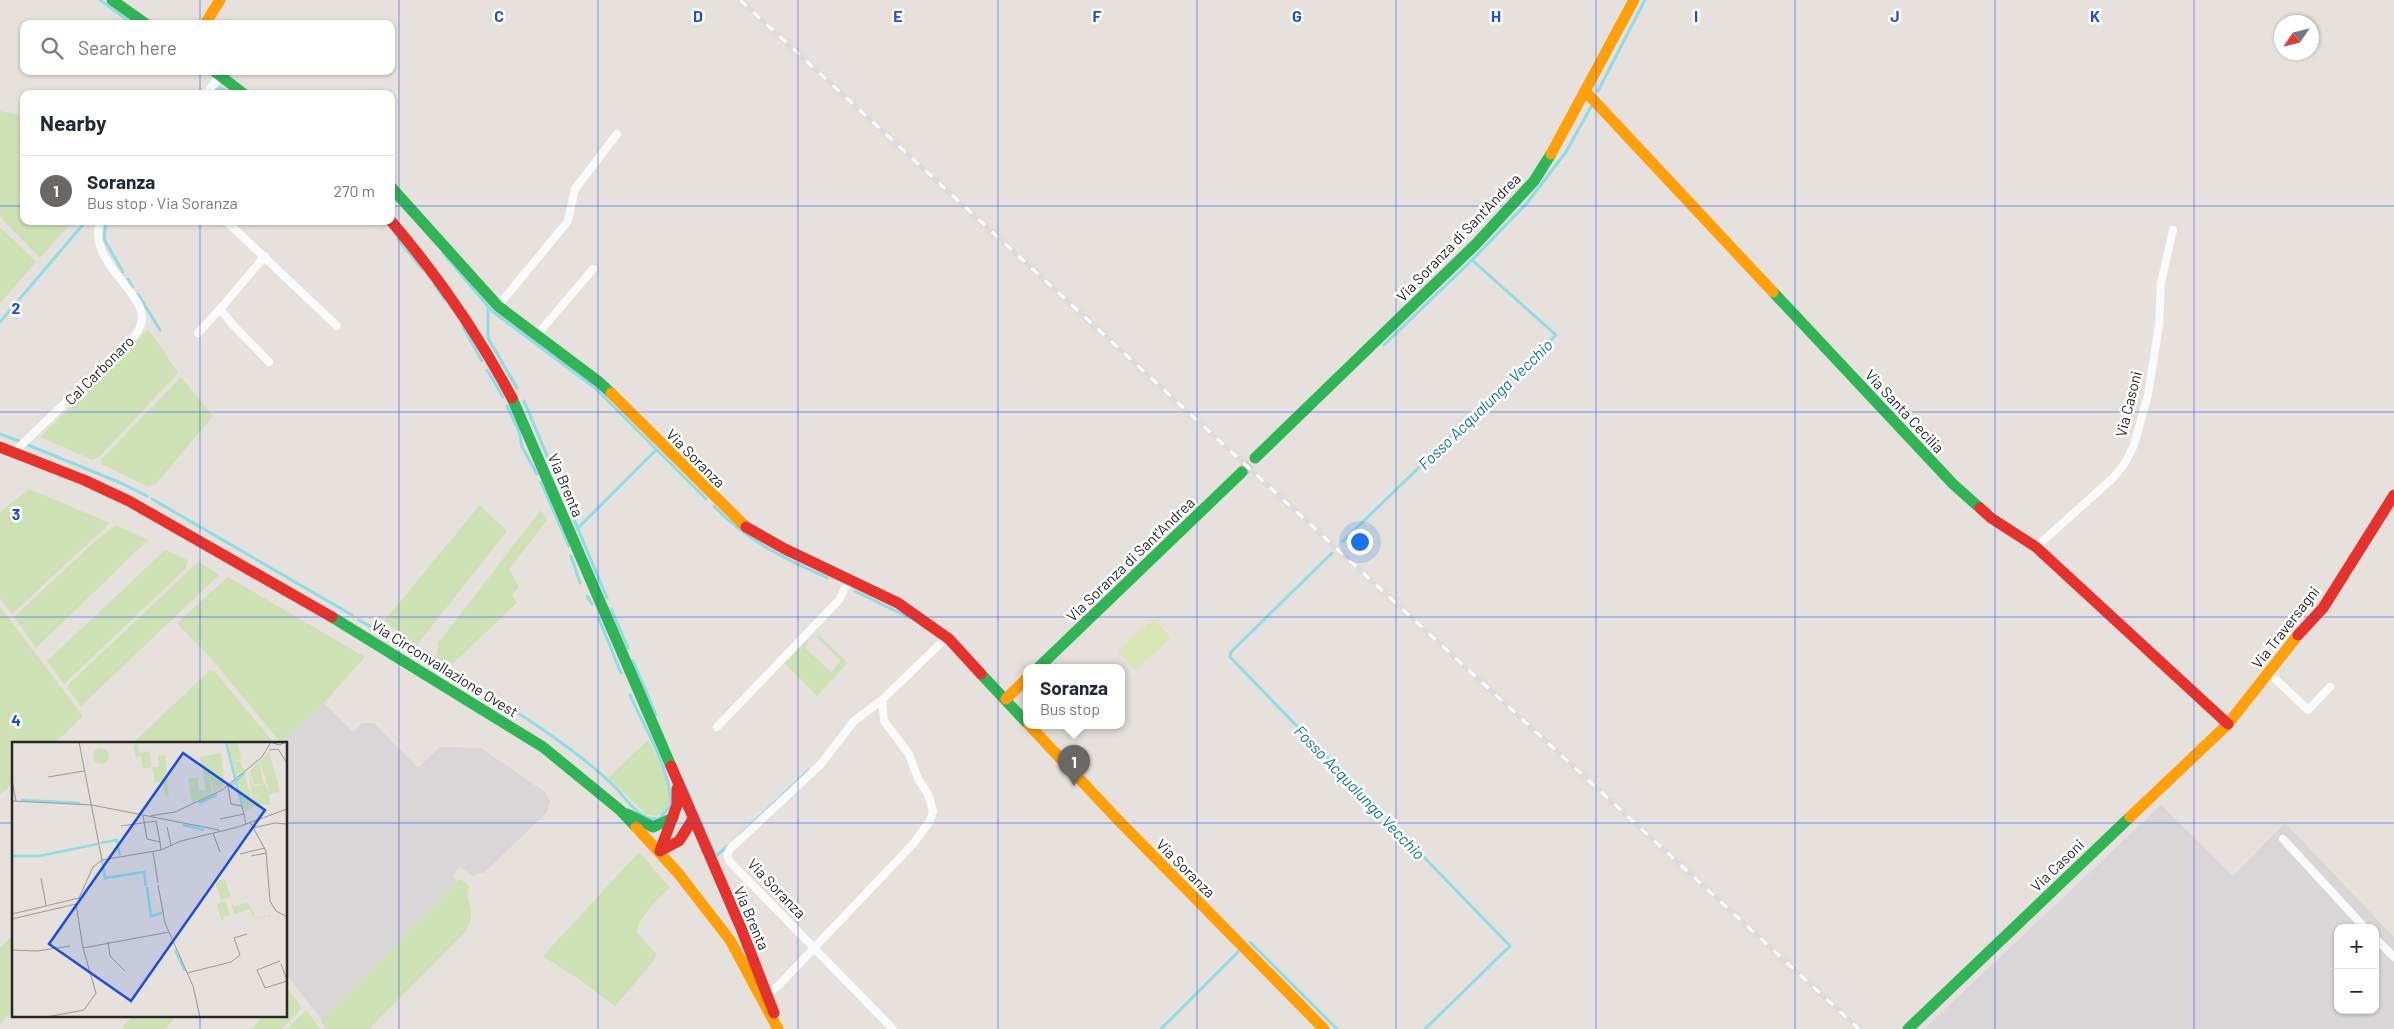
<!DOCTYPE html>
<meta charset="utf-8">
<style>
body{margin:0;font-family:Barlow,sans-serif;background:#f6f6f7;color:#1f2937}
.controls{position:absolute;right:15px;bottom:15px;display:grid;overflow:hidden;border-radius:10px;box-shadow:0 1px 4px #0004}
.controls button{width:45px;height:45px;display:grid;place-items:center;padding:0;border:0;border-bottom:1px solid #e0e1e3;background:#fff;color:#1f2937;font:25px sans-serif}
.compass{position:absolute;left:2274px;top:15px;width:45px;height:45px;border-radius:50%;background:#fff;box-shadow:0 1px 4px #0004;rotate:235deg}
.you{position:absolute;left:1359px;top:541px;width:18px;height:18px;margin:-12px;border:4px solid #fff;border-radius:50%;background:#1a73e8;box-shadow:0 0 0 8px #1a73e833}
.badge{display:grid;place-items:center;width:32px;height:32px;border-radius:50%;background:#6a6866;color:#fff;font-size:16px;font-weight:700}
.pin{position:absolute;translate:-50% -41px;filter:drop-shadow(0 1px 2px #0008)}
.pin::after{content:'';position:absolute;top:26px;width:18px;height:15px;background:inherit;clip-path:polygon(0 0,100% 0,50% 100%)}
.popup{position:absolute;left:1023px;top:664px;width:102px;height:65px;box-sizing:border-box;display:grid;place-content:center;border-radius:10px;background:#fff;filter:drop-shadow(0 1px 4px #0005);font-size:16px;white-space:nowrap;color:#747a83}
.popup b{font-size:19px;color:#1f2937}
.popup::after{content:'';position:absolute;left:50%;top:100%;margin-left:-10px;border:10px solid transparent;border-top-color:#fff}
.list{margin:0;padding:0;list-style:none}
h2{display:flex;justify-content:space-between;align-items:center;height:65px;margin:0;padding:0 20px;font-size:21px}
h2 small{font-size:16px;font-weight:400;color:#747a83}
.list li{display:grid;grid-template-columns:32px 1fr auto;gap:15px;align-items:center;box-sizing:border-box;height:70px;padding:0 20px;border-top:1px solid #e0e1e3}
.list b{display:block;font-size:19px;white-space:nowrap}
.list p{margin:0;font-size:16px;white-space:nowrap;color:#747a83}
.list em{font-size:16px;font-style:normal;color:#747a83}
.icon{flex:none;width:28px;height:28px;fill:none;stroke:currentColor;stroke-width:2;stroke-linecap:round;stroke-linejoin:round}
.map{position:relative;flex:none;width:2394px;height:1029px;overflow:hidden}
.search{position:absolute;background:#fff;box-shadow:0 1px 4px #0004;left:20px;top:20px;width:375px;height:55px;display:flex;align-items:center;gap:12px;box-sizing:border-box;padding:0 18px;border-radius:10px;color:#747a83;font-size:19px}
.panel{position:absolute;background:#fff;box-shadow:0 1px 4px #0004;left:20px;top:90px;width:375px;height:135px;border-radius:10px}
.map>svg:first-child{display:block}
.industrial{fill:#d9d6d8;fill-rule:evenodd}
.green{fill:#cde1b4}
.pitch{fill:#d9e5b2}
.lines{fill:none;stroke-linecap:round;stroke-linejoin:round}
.stream{stroke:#8fdce8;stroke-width:3}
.secondary-tunnel{stroke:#c0bcb8;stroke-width:11;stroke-dasharray:11 5.5;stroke-linecap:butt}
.street{stroke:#fbfafa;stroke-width:8}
.fast{stroke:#30b455;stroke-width:11}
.slow{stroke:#ff9f0a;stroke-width:11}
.jam{stroke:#e5322d;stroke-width:11}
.rail-casing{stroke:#dcdcdd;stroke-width:5}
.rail{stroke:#fff;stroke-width:3;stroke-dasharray:9;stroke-linecap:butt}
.grid{fill:none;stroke:#1d4ed8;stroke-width:1;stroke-opacity:0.55}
.labels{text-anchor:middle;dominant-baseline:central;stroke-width:5;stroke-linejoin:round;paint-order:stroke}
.street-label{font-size:15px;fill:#272727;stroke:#fff}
.water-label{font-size:16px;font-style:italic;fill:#0e7794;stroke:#fff}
.inset-river{fill:none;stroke:#8fdce8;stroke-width:2.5}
.inset-road{fill:none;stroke:#9a9794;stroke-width:1}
.view{fill:#1d4ed8;fill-opacity:0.15;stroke:#1d4ed8;stroke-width:2.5}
.inset-edge{fill:none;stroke:#272727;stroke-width:2.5}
.grid-label{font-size:16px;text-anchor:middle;font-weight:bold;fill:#1d4ed8;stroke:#fff;stroke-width:5;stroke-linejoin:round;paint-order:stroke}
</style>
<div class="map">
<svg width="2394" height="1029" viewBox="0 0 2394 1029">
<rect width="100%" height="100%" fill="#e6e1dc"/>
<path class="industrial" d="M324 703 353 732 362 723H374L418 768 440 747 481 748 545 792 550 801 547 812 485 872 473 876 460 867 452 875 458 881 322 1020 286 974V743H281Z
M2161 805 2233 876 2285 823 2394 937V1029H1924ZM2338 928H2375V1010H2338Z"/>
<path class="green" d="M0 111 24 116V221H73L40 258 0 217Z
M0 227 36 262 0 303Z
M147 330 155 338 178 373 100 456 92 460 40 437 134 345Z
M181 377 213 416 155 485 147 486 101 464V460Z
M29 489 110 523 12 614 0 599V512Z
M480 505 507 531 417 645 384 621Z
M541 510 547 520 509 569 519 587 512 595 517 603 449 667 437 658 438 643Z
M116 525 148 540 36 648 14 617 90 546Z
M165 550 188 560 186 568 64 684 47 661Z
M197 563H201L219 575 81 706 68 689V685Z
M228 577 365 657 324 703 281 743 215 663 177 623Z
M0 607 83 716 55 743H14V782L0 795Z
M818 634 848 663 817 696 784 663 807 640 809 642 805 648 831 672 841 661 816 637Z
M209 671 215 672 274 743H133Z
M648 740C656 755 681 800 663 813 657 817 650 816 645 813L608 778Z
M639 852 670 887C659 898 638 916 637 933L657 954 653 962 615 1006 580 980 543 956Z
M460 879 469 886C463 903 480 910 464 933L369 1029H326L321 1021Z
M13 935 14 1010 0 1024V948Z
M288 990 301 1006 300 1010 282 1029H251L265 1015H286V992Z
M306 1010 320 1029H287Z
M134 1015H177L165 1029H124L122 1027Z"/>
<path class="pitch" d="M1154 619 1171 638 1135 670 1118 651Z"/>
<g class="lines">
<path class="stream" d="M100 0 133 24
M216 90 221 88 230 94
M1598 91 1645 0
M106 221 104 239 123 272
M381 221 384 225
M398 239 422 269
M443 253 492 311 595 388 706 499
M128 279 133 287
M434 284 445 300
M138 294 160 330
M488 307V338L517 388
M0 322 86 221
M463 327 482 361
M1384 345 1472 260 1527 203 1566 152 1592 105
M487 370 503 397
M524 401 607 598
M507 406 519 431 522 447 537 474
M0 434 19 441
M28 445 121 483 147 496
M541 482 569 546
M152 499 352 615
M714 506C747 541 785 559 828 578
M577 529 656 450
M1343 541 1556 335 1472 260
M1332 553 1231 652 1230 657 1510 946 1425 1029
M571 556 580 583
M855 591 910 618
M587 596 592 604
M611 609 628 648
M599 619 621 673
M359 620 407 648
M418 654 505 704
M633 661 656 715
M512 709C547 732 584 757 614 786 627 799 639 821 659 819L671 805C671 770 644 727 630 695
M683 780 716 856 728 846
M740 835 809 770
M1250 942 1337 1029
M1161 1029 1238 952"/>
<path class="secondary-tunnel" d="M1242 472 1255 458"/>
<path class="street" d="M206 94 220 76
M226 221 337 326
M265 256 220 309 234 326 269 362
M498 306 568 221 575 189 617 134
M198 333 220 309
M536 336 593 269
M14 452 128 343C133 338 139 331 141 324 151 295 86 263 100 221
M2036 547 2113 478 2125 463 2134 445 2148 395 2159 325 2161 283 2173 230
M2268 672 2308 710 2330 687
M882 700 854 721 821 764 730 849 727 855 730 862 893 1029
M717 727 839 600 849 580
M2283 839 2365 928
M2375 938 2394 957
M767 994 777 987 913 844 930 821 933 811 928 794 918 779 909 754 884 721 882 700 947 637"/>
<path class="fast" d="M112 0 146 24
M214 71 244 94
M391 187 498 306 599 382 611 393
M1773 292 1953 484 1980 508
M512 398 671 766
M1255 458 1476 244 1534 181 1551 154
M332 617 543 747 620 810 636 827
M1039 667 1242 472
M981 674 1026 722
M627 814 653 827 673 818
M1908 1029 2130 817"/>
<path class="slow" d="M205 24 220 0
M1585 91 1773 292
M1551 154 1634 0
M611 393 746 527
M1006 699 1026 679
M1029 725 1120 822 1324 1029
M2130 817 2228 724 2298 635
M636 827 678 873 730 940 778 1029"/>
<path class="jam" d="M391 221C438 276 478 334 512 398
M0 447 84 480 129 501 332 617
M1980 508 1991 518 2036 547 2228 724
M746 527 785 549 898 603 949 639 981 674
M2298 635 2323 608 2394 495
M671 766 741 928 774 1013
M660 851 677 805V789
M660 851 679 841 693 819"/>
<g class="rail-casing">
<path id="rail" d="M740 0 1859 1029"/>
</g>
<use href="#rail" class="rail"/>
</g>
<path class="grid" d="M200 0V24M399 0V1029M598 0V1029M798 0V1029M998 0V1029M1197 0V1029M1396 0V1029M1596 0V1029M1795 0V1029M1995 0V1029M2194 0V1029M200 71V94M0 206H24M391 206H2394M200 221V743M0 412H2394M0 617H2394M0 823H14M286 823H2394M200 1015V1029"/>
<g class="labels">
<g class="street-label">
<text transform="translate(1458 237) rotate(-46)">Via Soranza di Sant'Andrea</text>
<text transform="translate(99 370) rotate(-45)">Cal Carbonaro</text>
<text transform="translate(2128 404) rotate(-76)">Via Casoni</text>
<text transform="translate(1905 411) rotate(47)">Via Santa Cecilia</text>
<text transform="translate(696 458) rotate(45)">Via Soranza</text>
<text transform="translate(566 485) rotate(67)">Via Brenta</text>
<text transform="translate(1130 559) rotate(-44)">Via Soranza di Sant'Andrea</text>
<text transform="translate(2285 627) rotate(-52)">Via Traversagni</text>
<text transform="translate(445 668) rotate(32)">Via Circonvallazione Ovest</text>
<text transform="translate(2057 865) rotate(-44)">Via Casoni</text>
<text transform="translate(1186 868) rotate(45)">Via Soranza</text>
<text transform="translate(777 888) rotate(46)">Via Soranza</text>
<text transform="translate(752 918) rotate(67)">Via Brenta</text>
</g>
<g class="water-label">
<text transform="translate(1485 404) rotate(-44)">Fosso Acqualunga Vecchio</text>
<text transform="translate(1360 792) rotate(46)">Fosso Acqualunga Vecchio</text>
</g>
</g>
<g transform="translate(12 742)">
<rect width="275" height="275" fill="#e6e1dc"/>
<path d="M216 0H225L228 12 229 17 223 19H228L232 28 224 35ZM126 2 128 11 137 9 140 25H147L146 14 153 13 157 56 153 54 150 39 143 41 140 25 131 27 129 14 124 15 121 3ZM81 14a8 8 0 1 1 16 0a8 8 0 1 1-16 0ZM257 10 268 49 257 53 258 63 244 62 233 70 226 40 233 33 239 55 249 54 240 53 237 29 241 45 253 42 258 52 248 19ZM209 11 212 43 202 50 198 35 200 51 180 61 176 36H186L187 48H194L188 15ZM247 20 252 42 242 43 238 28ZM212 137 219 155 232 152 209 158 203 140ZM218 157 222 165 236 160 242 171 243 176 258 173 259 177 256 174 242 177 238 167 223 172ZM213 159 218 173 212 175 210 180 205 162Z" fill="#cde1b4"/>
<path class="inset-river" d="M214 0 223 36M224 40 230 63M218 45 233 31M9 58 68 61M187 61 205 53M171 83 192 88M88 101 105 98 108 114M0 114H27L86 102M90 119 93 136 132 130 134 144M135 145 139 174 150 171M163 208 173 229"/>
<path class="inset-road" d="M67 0 90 118M259 0 267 3 274 0M257 8 266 7 275 21M36 35 72 29M0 38 4 59M216 44 219 62 230 64 234 82M0 59 80 63 207 88M131 74 135 97 148 100 149 108M138 74 163 70 210 48 250 15 259 0M208 77 232 72M238 80 254 109 258 159 264 169 275 175M109 84 144 79 148 100M155 85 159 103M226 85 275 67M240 86 263 81 275 82M201 91 208 110M141 110 146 141M228 112 253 106M239 114 254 111M29 136 34 163M146 143 153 181 181 244 188 275M0 172 67 156 81 125 90 118 149 108 169 99 226 85M0 177 64 162 71 206 84 251 72 268 34 275M96 200 98 214 113 229M71 206 157 190M0 208 25 209 58 204M268 219 245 228 253 246 275 239M269 222 275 238M175 231 219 220 228 213 222 196 235 192"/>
<path class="view" d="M171 11 253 68 119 259 37 202Z"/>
<rect width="275" height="275" class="inset-edge"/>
</g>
<g class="grid-label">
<text x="499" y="22">C</text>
<text x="698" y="22">D</text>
<text x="898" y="22">E</text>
<text x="1097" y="22">F</text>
<text x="1297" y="22">G</text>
<text x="1496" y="22">H</text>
<text x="1696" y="22">I</text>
<text x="1895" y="22">J</text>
<text x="2095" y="22">K</text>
<text x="16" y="314">2</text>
<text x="16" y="520">3</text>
<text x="16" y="726">4</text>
</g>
</svg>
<div class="controls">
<button>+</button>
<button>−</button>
</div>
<svg class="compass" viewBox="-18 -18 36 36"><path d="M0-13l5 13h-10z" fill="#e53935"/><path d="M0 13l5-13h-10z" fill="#747a83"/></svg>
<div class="you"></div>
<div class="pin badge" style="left:1074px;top:786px">1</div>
<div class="popup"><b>Soranza</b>Bus stop</div>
<div class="search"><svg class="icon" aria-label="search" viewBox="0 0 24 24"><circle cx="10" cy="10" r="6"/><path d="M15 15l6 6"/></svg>Search here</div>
<section class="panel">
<h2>Nearby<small></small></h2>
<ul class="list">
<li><span class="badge">1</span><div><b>Soranza</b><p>Bus stop · Via Soranza</p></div><em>270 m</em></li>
</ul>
</section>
</div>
